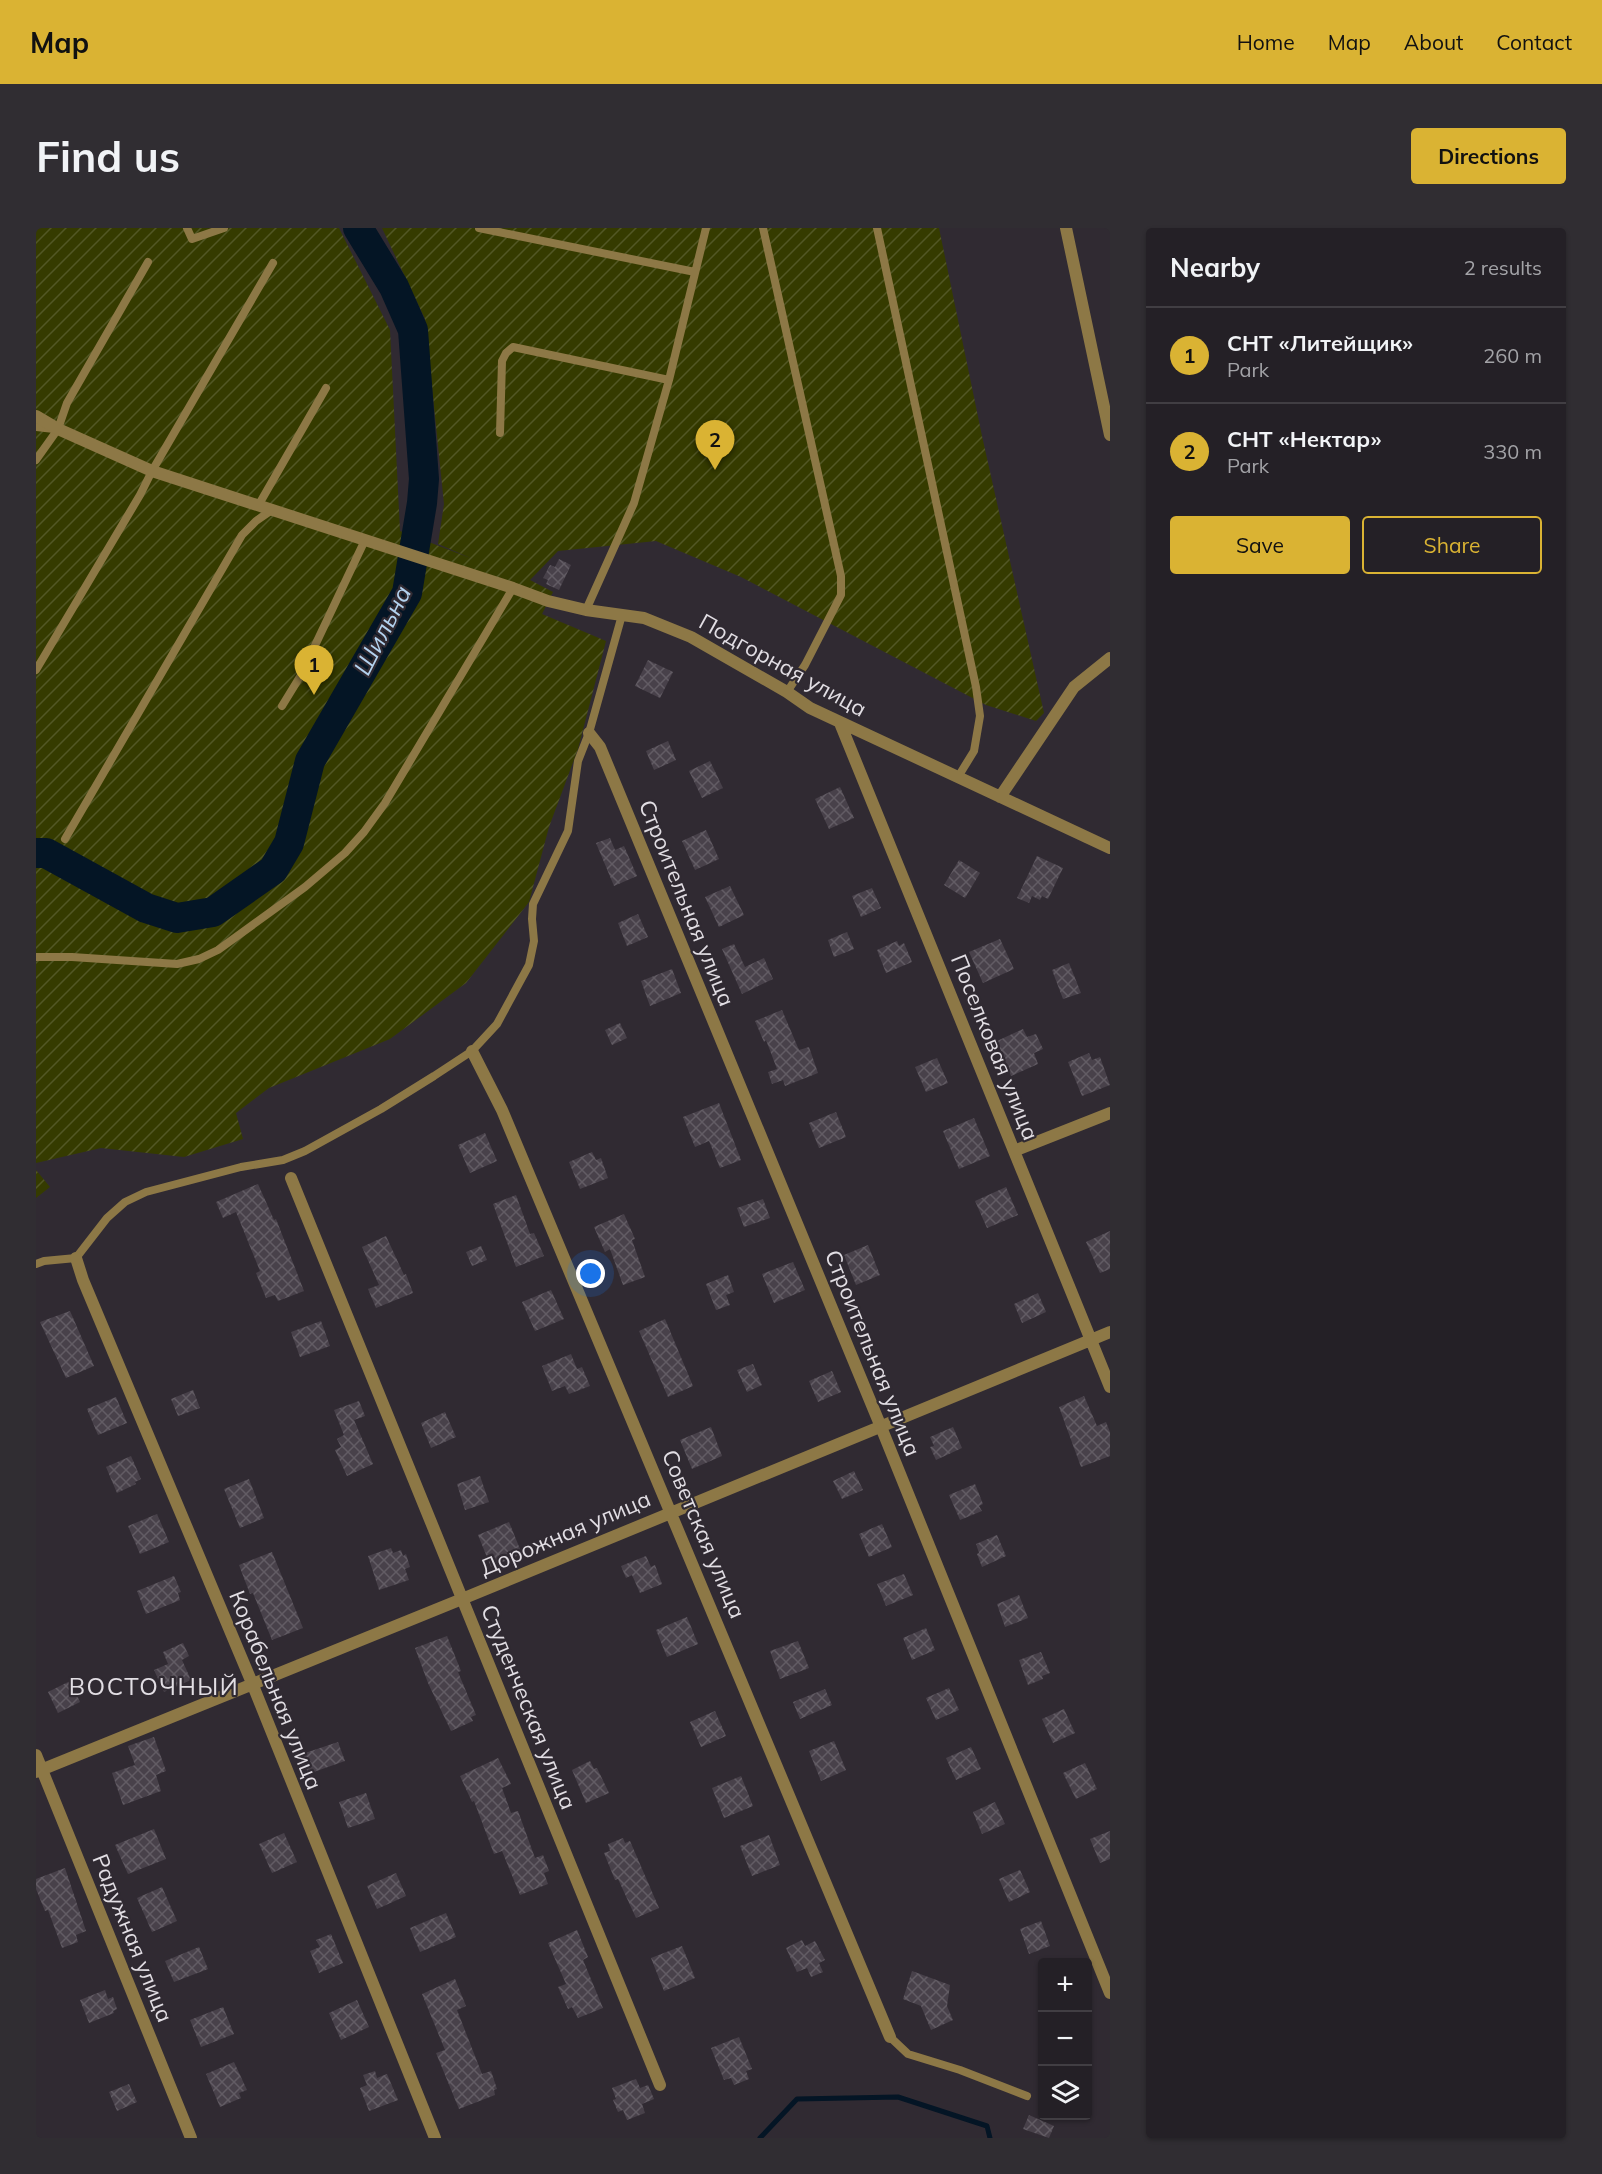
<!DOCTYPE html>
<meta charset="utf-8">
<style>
body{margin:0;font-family:Mulish,sans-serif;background:#302d32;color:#f1f3f6}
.controls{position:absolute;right:18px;bottom:18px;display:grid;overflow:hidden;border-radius:6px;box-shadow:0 2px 4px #0004}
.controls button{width:54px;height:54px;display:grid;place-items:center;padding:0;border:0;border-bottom:2px solid #413e43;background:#242026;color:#f1f3f6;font:30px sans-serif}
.you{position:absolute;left:555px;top:1046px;width:21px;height:21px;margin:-15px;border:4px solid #fff;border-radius:50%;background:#1a73e8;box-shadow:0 0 0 9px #1a73e833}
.badge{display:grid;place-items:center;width:39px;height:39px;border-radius:50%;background:#dab333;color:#111;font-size:20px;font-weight:700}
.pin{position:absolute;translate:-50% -50px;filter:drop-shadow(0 2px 3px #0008)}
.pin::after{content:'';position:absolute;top:32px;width:21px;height:18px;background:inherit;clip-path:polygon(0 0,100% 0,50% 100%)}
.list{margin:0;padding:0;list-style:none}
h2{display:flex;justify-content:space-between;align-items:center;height:78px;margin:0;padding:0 24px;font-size:26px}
h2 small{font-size:20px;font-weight:400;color:#a3a3a7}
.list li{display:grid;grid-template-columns:39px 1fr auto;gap:18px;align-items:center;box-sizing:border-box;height:96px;padding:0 24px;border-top:2px solid #413e43}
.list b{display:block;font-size:22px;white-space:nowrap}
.list p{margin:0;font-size:20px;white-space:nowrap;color:#a3a3a7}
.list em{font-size:20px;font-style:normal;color:#a3a3a7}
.actions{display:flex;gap:12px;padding:18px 24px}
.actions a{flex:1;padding:14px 0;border:2px solid #dab333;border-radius:6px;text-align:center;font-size:21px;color:#dab333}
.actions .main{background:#dab333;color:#111}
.icon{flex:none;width:33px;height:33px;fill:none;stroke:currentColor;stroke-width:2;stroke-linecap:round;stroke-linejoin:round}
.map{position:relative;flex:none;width:1074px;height:1910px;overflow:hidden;border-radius:6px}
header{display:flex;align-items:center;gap:36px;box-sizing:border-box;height:84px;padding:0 30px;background:#dab333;color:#111}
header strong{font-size:28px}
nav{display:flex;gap:33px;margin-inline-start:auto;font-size:21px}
.intro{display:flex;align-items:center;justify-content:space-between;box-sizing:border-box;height:144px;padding:0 36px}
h1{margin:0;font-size:42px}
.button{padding:15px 27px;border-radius:6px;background:#dab333;color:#111;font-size:21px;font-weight:700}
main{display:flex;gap:36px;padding:0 36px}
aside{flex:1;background:#242026;border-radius:6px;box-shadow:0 2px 4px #0004}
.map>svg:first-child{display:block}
.garden{fill:url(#garden-furrows)}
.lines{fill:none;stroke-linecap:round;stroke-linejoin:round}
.stream{stroke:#041525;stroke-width:5}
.river{stroke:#041525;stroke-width:30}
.building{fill:url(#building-cross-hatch)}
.service{stroke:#8d7846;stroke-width:8}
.minor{stroke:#8d7846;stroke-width:12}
.labels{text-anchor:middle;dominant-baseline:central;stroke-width:4.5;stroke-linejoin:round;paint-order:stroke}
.street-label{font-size:22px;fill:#e2dee4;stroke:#302a32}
.water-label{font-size:24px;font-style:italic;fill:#b3d2ef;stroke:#302a32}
.neighbourhood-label{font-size:24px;letter-spacing:1.5px;fill:#e2dee4;stroke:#302a32}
</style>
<header>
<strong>Map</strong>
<nav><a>Home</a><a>Map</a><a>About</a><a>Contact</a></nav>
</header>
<div class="intro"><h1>Find us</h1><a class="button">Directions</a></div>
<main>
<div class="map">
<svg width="1074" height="1910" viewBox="0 0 1074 1910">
<defs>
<pattern id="garden-furrows" width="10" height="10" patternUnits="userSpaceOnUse" patternTransform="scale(1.5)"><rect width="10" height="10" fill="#353b00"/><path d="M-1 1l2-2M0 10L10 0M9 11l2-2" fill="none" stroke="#525725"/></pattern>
<pattern id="building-cross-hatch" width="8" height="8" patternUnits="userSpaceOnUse" patternTransform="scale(1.5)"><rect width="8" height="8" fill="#48414a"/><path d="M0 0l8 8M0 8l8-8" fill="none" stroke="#625c64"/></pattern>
</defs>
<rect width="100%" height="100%" fill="#302a32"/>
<path class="garden" d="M0 0H303L354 102 364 303 437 331 402 316 408 276 389 91 346 0H903L946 208 1008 485 1000 493 950 477 705 349 620 313 522 323 494 352 517 364 506 386 570 413 542 521 513 599 493 674 430 755 354 811 233 860 200 885 207 911 148 929 65 920 0 935Z
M0 942 14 959 0 970Z"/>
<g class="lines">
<path class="stream" d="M724 1910 761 1871 862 1869 951 1898 954 1910"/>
<path class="river" d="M0 625H10L110 680 141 690 177 684 237 642 253 615 274 533 371 365 386 275 388 251 377 102 358 59 322 0"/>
</g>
<path class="building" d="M523 331 535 337 523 362 510 356 512 352 507 350 514 337 519 339Z
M612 432 637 444 624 470 599 458Z
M632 513 640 532 618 542 610 523Z
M674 533 687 560 666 570 653 543Z
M804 559 818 590 793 601 779 571Z
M670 602 683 631 659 642 646 613Z
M574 610 579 622 588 618 601 648 578 658 560 615Z
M1001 628 1027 640 1012 671 1006 668 1004 672 996 668 993 675 981 670Z
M923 632 944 645 929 670 908 657Z
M694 658 708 687 683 699 669 669Z
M836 660 845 680 825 689 816 668Z
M602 686 612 709 591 718 582 695Z
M811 704 818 721 798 729 792 712Z
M964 711 978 741 947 755 933 724Z
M861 713 863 718 868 715 876 734 850 745 841 722Z
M698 716 709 739 728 730 737 751 706 766 686 721Z
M1033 735 1045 765 1027 771 1016 742Z
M636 741 645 765 614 778 605 753Z
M746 782 763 822 773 819 782 845 749 858 747 852 736 856 732 844 741 841 730 812 728 814 719 793Z
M584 795 591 810 576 817 569 802Z
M987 801 991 809 1000 806 1007 821 998 825 1002 836 975 848 961 813Z
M1053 825 1056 832 1064 829 1074 857 1046 868 1032 834Z
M901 830 912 855 890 864 879 839Z
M683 875 705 932 684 940 673 913 659 919 647 889Z
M800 884 810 909 783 920 773 895Z
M938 890 954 928 923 941 907 903Z
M449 905 461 933 434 945 422 917Z
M556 924 560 932 565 930 572 950 544 961 533 934Z
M222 956 238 992 240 991 268 1063 242 1073 239 1067 230 1070 220 1045 224 1043 200 984 187 990 180 974Z
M970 959 982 987 951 1000 939 973Z
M480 967 494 1006 498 1005 508 1028 480 1039 457 976Z
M727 971 734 990 708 999 701 980Z
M588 986 599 1011 596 1012 609 1049 587 1057 574 1021 569 1024 558 999Z
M1074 1003V1041L1064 1045 1050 1014Z
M350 1008 368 1047 370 1046 377 1065 340 1080 332 1061 343 1057 326 1019Z
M832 1017 844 1047 820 1057 808 1027Z
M445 1018 451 1032 436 1038 430 1024Z
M757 1034 769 1062 738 1075 726 1046Z
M692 1047 698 1064 690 1067 694 1077 680 1082 670 1056Z
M515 1062 528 1091 499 1103 486 1074Z
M1002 1065 1010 1084 986 1095 978 1076Z
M34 1083 58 1138 30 1150 4 1094Z
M629 1091 657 1158 632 1169 603 1103Z
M285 1093 294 1118 264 1129 255 1104Z
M535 1126 541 1141 546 1139 554 1158 533 1166 529 1158 516 1163 506 1138Z
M717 1136 726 1157 711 1164 701 1142Z
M796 1143 805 1164 782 1174 773 1153Z
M157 1162 164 1180 142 1188 135 1171Z
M1048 1168 1061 1198 1070 1194 1074 1204V1228L1045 1239 1023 1179Z
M80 1169 91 1195 62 1207 51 1181Z
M323 1173 329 1188 318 1192 337 1236 311 1248 299 1222 305 1219 301 1211 308 1207 298 1182Z
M409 1184 420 1209 395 1220 385 1195Z
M675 1199 686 1228 656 1241 644 1212Z
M917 1199 926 1220 900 1232 894 1219 898 1218 894 1209Z
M95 1228 105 1251 99 1254 100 1256 81 1265 70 1239Z
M818 1243 827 1262 806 1271 797 1253Z
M444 1248 453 1274 429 1282 421 1256Z
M213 1251 228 1290 204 1300 188 1261Z
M939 1256 947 1276 943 1278 946 1283 924 1292 913 1267Z
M121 1286 133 1314 104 1326 92 1298Z
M473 1294 486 1326 455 1339 442 1307Z
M846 1296 856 1319 833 1329 823 1306Z
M961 1307 970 1328 946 1339 941 1326 943 1325 940 1316Z
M355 1320 357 1325 365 1322 367 1328 370 1326 374 1339 369 1341 373 1352 343 1362 332 1328Z
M236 1324 267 1400 236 1412 217 1365 214 1366 203 1337Z
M610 1328 615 1339 619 1337 626 1356 604 1365 596 1347 590 1350 585 1338Z
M868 1346 877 1367 850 1378 841 1356Z
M138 1348 145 1364 142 1365 144 1372 110 1386 101 1363Z
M983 1367 992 1390 969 1399 961 1376Z
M651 1389 662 1416 631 1429 620 1402Z
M890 1400 899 1422 876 1432 867 1410Z
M411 1408 425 1443 422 1444 440 1487 435 1489 437 1493 415 1503 392 1455 379 1420Z
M762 1413 773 1440 744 1451 734 1423Z
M147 1415 153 1428 146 1432 155 1452 128 1464 118 1442 132 1436 127 1424Z
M1005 1424 1014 1445 1006 1448 1007 1451 992 1457 983 1432Z
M34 1453 44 1474 22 1485 12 1464Z
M913 1460 923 1482 900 1492 890 1470Z
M789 1461 796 1477 764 1491 757 1474Z
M1028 1481 1039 1505 1017 1515 1006 1491Z
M679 1483 690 1508 665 1519 654 1494Z
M118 1509 130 1543 120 1547 125 1563 87 1577 76 1545 99 1537 92 1518Z
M798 1513 810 1542 785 1553 773 1523Z
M302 1514 309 1533 272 1546 266 1526Z
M935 1519 945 1541 920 1552 910 1530Z
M462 1530 475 1556 466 1560 475 1585 482 1583 499 1630 507 1627 513 1643 508 1645 512 1656 484 1667 466 1623 458 1626 438 1573 436 1574 424 1548Z
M554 1533 558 1541 561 1540 573 1565 550 1575 536 1542Z
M1049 1535 1061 1561 1040 1571 1027 1545Z
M705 1548 717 1578 688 1590 676 1560Z
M330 1565 339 1591 312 1600 303 1574Z
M959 1574 969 1596 946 1606 937 1584Z
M118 1601 130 1631 92 1646 79 1617Z
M1074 1603V1631L1064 1635 1054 1611Z
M248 1605 261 1634 236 1645 223 1616Z
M733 1607 744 1637 716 1648 704 1618Z
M587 1610 589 1615 594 1613 623 1680 600 1690 582 1651 579 1652 568 1625 574 1623 572 1616Z
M29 1640 50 1703 40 1707 42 1714 26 1720 12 1682 9 1683 0 1661V1651Z
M984 1642 994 1664 973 1674 963 1651Z
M360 1645 370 1668 341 1681 331 1658Z
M126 1659 141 1693 116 1704 101 1670Z
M410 1685 420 1709 384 1724 374 1700Z
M1005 1693 1014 1718 993 1726 984 1701Z
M541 1702 552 1729 547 1732 567 1780 542 1790 536 1779 532 1781 522 1759 530 1756 512 1715Z
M295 1706 307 1735 283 1745 274 1723 284 1719 280 1712Z
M766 1712 769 1718 779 1713 789 1732 783 1735 787 1744 775 1749 771 1740 761 1744 750 1720Z
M646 1718 659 1750 628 1763 615 1730Z
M163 1719 172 1741 138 1754 129 1733Z
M876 1743 914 1757 911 1778 917 1792 895 1802 885 1778 867 1771Z
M419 1751 430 1778 421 1782 446 1846 455 1843 461 1861 458 1862 459 1867 423 1881 400 1825 409 1822 386 1766Z
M69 1762 72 1771 77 1769 81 1781 77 1783 78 1785 53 1795 44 1772Z
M321 1772 333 1799 305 1812 293 1785Z
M187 1779 198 1806 165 1819 154 1792Z
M703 1809 716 1841 710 1843 713 1851 698 1857 695 1850 688 1852 675 1820Z
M198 1834 211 1862 203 1865 205 1870 184 1879 170 1846Z
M339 1843 341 1850 351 1846 362 1872 333 1883 324 1860 331 1857 327 1847Z
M600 1851 604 1860 612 1857 618 1871 606 1876 609 1885 591 1892 587 1882 582 1884 577 1872 580 1871 576 1860Z
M93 1856 101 1874 81 1883 73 1864Z
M993 1887 1018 1898 1013 1910 987 1901Z"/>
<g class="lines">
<path class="service" d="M151 0 156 11 188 0
M443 0 659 44
M727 0 805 348V367L769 437 751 464
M841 0 940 459 944 488 938 523 922 549
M0 199 18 201
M464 205 466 133 470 125 477 119 633 152
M0 232 22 201 31 175 112 34
M222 278 290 160
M550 382 598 275 633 152 670 0
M0 442 104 267 116 243 237 35
M246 478 265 447 329 312
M29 611 206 307 220 293 236 282
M0 729H36L141 736 163 731 182 722 269 659 309 625 328 604 349 575 477 360
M0 1036 8 1033 40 1030 71 990 89 974 110 964 205 939 247 932 269 923 345 881 398 848 436 823 461 796 493 737 498 713 496 691 497 676 532 603 542 533 553 505 586 387
M854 1809 872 1826 924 1842 991 1868"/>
<path class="minor" d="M1030 0 1074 207
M0 188 22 201 116 243 477 360 512 373 550 382 608 390 655 409 751 464 774 480 1074 620
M804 495 1074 1159
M553 505 564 519 845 1199 1074 1765
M964 569 1038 459 1074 430
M436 823 466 882 854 1809
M978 923 1074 885
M255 950 624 1857
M40 1030 47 1052 216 1455 399 1910
M0 1527 155 1910
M0 1544 426 1371 1074 1104"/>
</g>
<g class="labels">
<g class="street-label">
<text transform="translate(747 437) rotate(29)">Подгорная улица</text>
<text transform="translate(651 675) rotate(68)">Строительная улица</text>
<text transform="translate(959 819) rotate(68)">Поселковая улица</text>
<text transform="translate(837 1125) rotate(68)">Строительная улица</text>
<text transform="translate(529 1305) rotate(-23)">Дорожная улица</text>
<text transform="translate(668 1306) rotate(67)">Советская улица</text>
<text transform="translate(240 1462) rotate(68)">Корабельная улица</text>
<text transform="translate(493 1479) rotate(68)">Студенческая улица</text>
<text transform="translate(97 1710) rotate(68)">Радужная улица</text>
</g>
<g class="water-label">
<text transform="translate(346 402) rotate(-63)">Шильна</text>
</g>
<g class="neighbourhood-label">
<text x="118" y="1458">ВОСТОЧНЫЙ</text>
</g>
</g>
</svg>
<div class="controls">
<button>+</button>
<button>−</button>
<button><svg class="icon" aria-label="layers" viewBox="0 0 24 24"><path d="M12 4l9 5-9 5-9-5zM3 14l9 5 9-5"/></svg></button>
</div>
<div class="you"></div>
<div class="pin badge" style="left:278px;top:467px">1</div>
<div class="pin badge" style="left:679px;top:242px">2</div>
</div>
<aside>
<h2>Nearby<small>2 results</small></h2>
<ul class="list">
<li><span class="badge">1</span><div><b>СНТ «Литейщик»</b><p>Park</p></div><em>260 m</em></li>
<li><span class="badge">2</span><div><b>СНТ «Нектар»</b><p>Park</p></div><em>330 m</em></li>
</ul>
<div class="actions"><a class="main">Save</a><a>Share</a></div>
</aside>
</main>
